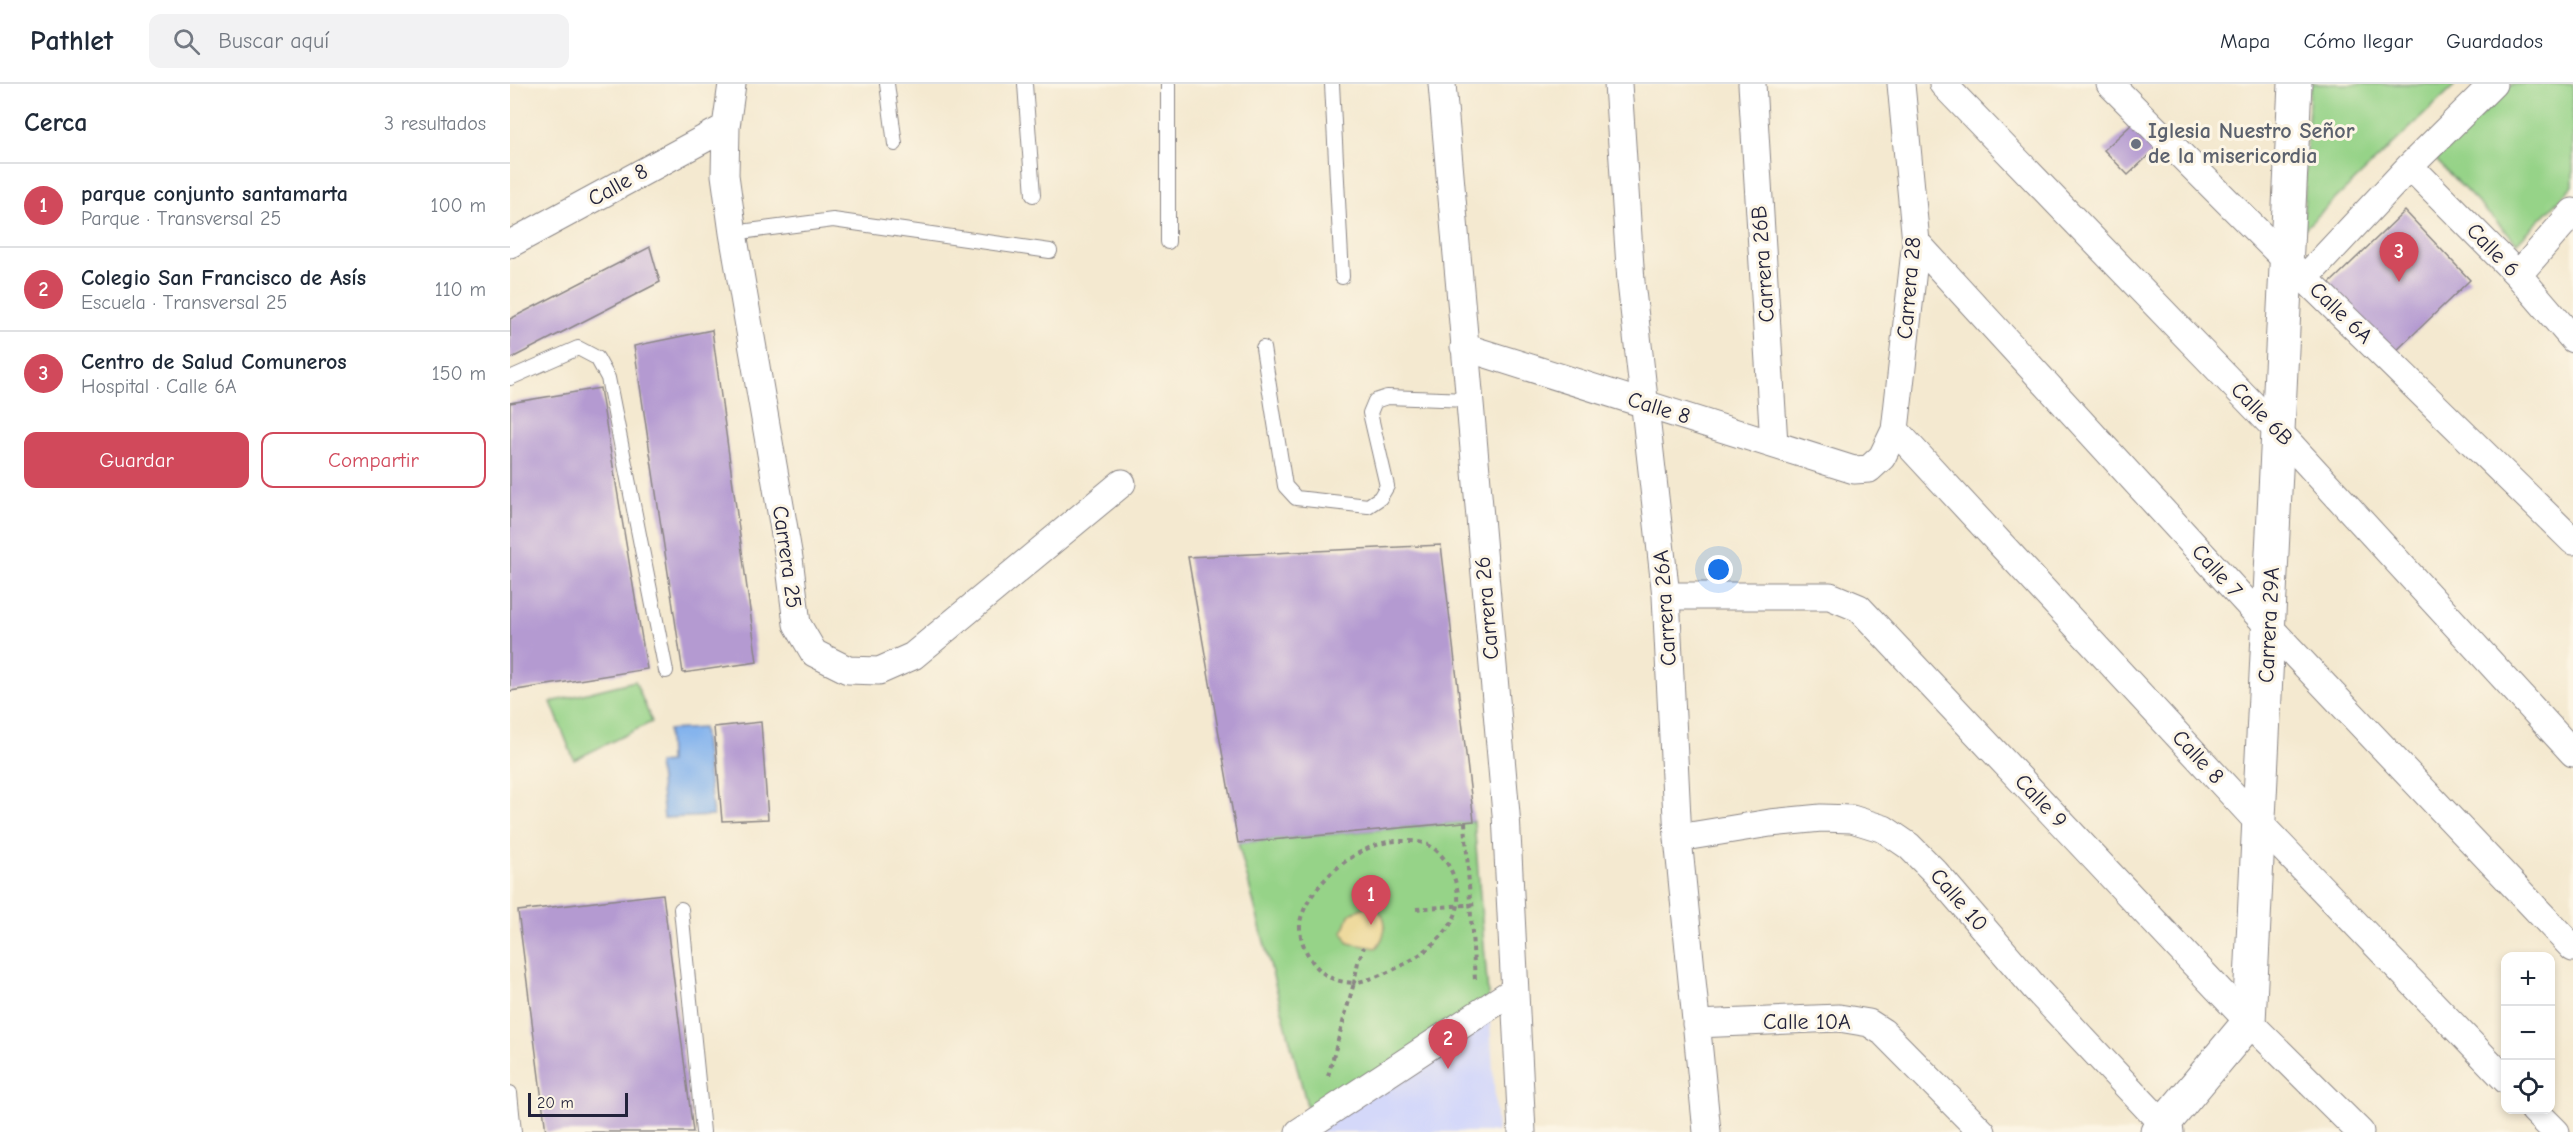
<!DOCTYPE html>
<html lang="es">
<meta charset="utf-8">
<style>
body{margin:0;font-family:"Comic Neue",sans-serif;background:#f2f2f3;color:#1f2937}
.controls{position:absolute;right:18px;bottom:18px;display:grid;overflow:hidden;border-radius:12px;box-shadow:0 3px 9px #0003}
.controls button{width:54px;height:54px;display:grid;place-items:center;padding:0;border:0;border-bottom:2px solid #e0e1e3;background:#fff;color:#1f2937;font:30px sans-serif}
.scale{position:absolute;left:18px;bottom:15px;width:100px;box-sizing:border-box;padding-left:6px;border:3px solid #22223b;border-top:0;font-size:16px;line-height:21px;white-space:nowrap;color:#22223b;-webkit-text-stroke:4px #fcf5e5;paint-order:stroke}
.you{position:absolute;left:1209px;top:486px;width:21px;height:21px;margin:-15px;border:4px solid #fff;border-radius:50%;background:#1a73e8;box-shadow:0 0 0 9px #1a73e833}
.badge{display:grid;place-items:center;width:39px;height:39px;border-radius:50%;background:#d1495b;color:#fff;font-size:20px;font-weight:700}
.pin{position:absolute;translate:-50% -50px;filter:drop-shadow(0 2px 3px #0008)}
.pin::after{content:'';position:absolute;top:32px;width:21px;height:18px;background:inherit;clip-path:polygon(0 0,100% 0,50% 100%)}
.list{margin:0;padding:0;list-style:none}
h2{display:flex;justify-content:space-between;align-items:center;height:78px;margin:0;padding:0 24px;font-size:26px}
h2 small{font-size:20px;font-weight:400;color:#747a83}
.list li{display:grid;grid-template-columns:39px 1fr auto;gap:18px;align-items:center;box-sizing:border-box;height:84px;padding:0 24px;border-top:2px solid #e0e1e3}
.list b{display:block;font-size:22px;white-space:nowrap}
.list p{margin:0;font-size:20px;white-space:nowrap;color:#747a83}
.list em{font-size:20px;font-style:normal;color:#747a83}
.actions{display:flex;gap:12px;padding:18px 24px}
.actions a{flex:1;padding:14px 0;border:2px solid #d1495b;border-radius:12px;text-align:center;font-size:21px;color:#d1495b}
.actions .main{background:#d1495b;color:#fff}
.icon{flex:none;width:33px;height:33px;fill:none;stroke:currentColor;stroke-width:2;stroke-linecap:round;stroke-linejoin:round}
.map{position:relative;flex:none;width:2063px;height:1048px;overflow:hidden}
header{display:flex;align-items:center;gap:36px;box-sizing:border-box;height:84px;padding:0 30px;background:#fff;border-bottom:2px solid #e0e1e3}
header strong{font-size:28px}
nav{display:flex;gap:33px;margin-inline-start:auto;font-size:21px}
.search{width:420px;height:54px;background:#f2f2f3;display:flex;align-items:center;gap:15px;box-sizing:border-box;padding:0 21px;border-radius:12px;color:#747a83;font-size:22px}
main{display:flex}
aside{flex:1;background:#fff}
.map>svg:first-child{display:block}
.built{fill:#d4d8f9}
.green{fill:#96d388;stroke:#5c7a62;stroke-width:1.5}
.sand{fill:#eeda9e;stroke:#887e6c;stroke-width:1.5}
.water{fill:#82b2ed;stroke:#526a94;stroke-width:1.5}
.building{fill:#b49ad1}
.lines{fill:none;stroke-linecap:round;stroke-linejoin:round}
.service-casing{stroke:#8b8686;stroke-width:16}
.minor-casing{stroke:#8b8686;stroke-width:29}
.tertiary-casing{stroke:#8b8686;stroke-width:35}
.path{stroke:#8b8686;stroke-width:4;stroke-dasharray:4.5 4.5;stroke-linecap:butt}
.service{stroke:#fff;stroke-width:14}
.minor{stroke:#fff;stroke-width:27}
.tertiary{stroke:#fff;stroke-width:33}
.worship-dot{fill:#6b7280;stroke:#fcf5e5;stroke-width:2}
.labels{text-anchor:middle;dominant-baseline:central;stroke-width:6;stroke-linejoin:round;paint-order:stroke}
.worship-label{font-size:22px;font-weight:bold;fill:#5b616d;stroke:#fcf5e5;text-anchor:start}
.street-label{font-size:22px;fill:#22223b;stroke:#fcf5e5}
</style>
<header>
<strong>Pathlet</strong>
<div class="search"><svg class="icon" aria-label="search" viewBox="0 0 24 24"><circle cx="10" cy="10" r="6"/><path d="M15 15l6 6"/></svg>Buscar aquí</div>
<nav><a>Mapa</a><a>Cómo llegar</a><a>Guardados</a></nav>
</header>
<main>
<aside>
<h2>Cerca<small>3 resultados</small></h2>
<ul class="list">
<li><span class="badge">1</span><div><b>parque conjunto santamarta</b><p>Parque · Transversal 25</p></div><em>100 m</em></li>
<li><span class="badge">2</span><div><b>Colegio San Francisco de Asís</b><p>Escuela · Transversal 25</p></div><em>110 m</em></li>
<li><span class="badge">3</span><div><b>Centro de Salud Comuneros</b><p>Hospital · Calle 6A</p></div><em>150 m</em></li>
</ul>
<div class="actions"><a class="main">Guardar</a><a>Compartir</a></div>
</aside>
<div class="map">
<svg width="2063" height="1048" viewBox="0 0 2063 1048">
<rect width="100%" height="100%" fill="#fcf5e5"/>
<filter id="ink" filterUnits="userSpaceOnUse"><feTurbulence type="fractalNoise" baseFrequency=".0167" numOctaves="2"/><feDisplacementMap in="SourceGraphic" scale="12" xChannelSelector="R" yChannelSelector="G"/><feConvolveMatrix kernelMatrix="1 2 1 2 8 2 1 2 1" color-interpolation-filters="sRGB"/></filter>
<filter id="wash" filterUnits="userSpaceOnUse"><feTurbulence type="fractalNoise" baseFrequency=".008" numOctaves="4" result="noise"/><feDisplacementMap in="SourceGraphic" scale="24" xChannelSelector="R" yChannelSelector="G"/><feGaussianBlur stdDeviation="1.35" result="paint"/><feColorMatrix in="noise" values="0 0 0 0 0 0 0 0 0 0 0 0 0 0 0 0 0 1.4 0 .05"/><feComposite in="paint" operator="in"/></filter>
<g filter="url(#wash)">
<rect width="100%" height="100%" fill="#f4e9d0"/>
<path class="built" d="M979 923 987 1048H807Z"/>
<path class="green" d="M1800 0H1942L1944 2 1793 146Z
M2002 0H2063V102L2007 159 1926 76Z
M125 597 142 638 64 676 41 618Z
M964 737 979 923 804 1048 728 759Z"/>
<path class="sand" d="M855 822C859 823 866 824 869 827 880 837 874 855 866 864L838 859 833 848 839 831Z"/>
<path class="water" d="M193 644 203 732 154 734 148 679 159 678 158 646Z"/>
<g id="blocks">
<path class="building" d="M1634 29 1657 54 1618 91 1594 66Z
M1895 127 1960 196 1884 269 1819 200Z
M140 163 150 198 0 275V235Z
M202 246 247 578 173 589 124 262Z
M90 304 137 585 0 607V319Z
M931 461 964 737 728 759 678 473Z
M251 638 258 735 212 737 204 643Z
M153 810 183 1048H36L8 827Z"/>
</g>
</g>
<g filter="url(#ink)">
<use href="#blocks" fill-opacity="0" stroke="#8b8686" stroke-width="1.5"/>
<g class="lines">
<g class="service-casing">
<path id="service" d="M377 0 385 60
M515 0 523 111
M822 0 832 193
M223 149 323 136 540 167
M658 158V0
M753 264 775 402 786 414 858 422 870 414 877 402 860 329 865 317 877 313 958 316
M0 294 68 264 87 274 98 294 156 587
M171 825 193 1048
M0 1009 4 1048"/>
</g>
<g class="minor-casing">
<path id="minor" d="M222 0 216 43 215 91 223 149 279 474 287 540 304 569 338 586 369 587 403 572 612 399
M932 0 996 730 1012 1048
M1108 0 1121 198 1156 512 1168 754 1197 1048
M1242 0 1264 360
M1433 0 1768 347 2063 669
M1600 0 1777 177 2063 457
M1900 82 2008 191 2063 255
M1406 158 1759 543 2063 864
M0 160 216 43
M2008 191 2063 128
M1795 194 1900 82 1983 0
M954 263 1344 386 1359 385 1372 373 1385 346 1406 158 1391 0
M1385 346 1749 739 1996 996
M1156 512H1320L1349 524 1739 938 1850 1048
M1168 754 1260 739 1311 734 1342 735 1374 745 1399 762 1425 788 1524 903 1660 1048
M1186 940 1329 934 1359 939 1373 948 1472 1048
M2024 1026 2046 1048
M789 1048 1003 907"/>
</g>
<g class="tertiary-casing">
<path id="tertiary" d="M1647 1048 1739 938 1785 0"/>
</g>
<path class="path" d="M955 738 965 896
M906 825 966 820
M818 992 844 899C827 898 816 894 805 881 795 869 787 850 791 834 803 796 852 756 891 757 900 757 911 757 918 761 939 771 954 807 946 829 933 865 879 892 844 899L848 878 854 863"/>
<use href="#service" class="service"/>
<use href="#minor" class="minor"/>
<use href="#tertiary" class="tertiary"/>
</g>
</g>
<circle class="worship-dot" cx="1626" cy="60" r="6"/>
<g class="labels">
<g class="worship-label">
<text x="1638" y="47">Iglesia Nuestro Señor<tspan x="1638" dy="25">de la misericordia</tspan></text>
</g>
<g class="street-label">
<text transform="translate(108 101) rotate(-29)">Calle 8</text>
<text transform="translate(1983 166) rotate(46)">Calle 6</text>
<text transform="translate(1253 180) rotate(-94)">Carrera 26B</text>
<text transform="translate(1399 204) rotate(-85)">Carrera 28</text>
<text transform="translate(1831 229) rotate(44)">Calle 6A</text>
<text transform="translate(1149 324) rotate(17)">Calle 8</text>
<text transform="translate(1752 330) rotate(46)">Calle 6B</text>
<text transform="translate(277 473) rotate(82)">Carrera 25</text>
<text transform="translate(1707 487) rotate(48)">Calle 7</text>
<text transform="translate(977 524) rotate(-95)">Carrera 26</text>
<text transform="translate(1155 524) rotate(-94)">Carrera 26A</text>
<text transform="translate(1759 541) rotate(-87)">Carrera 29A</text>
<text transform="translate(1688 673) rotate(47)">Calle 8</text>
<text transform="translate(1531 717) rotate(47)">Calle 9</text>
<text transform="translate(1449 816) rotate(49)">Calle 10</text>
<text x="1297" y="938">Calle 10A</text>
</g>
</g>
</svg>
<div class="controls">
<button>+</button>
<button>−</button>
<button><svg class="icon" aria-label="locate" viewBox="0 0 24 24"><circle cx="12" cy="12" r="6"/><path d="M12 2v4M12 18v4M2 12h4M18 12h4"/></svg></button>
</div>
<div class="scale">20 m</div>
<div class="you"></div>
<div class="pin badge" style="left:861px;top:841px">1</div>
<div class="pin badge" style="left:938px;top:985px">2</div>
<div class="pin badge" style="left:1889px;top:198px">3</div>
</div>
</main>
